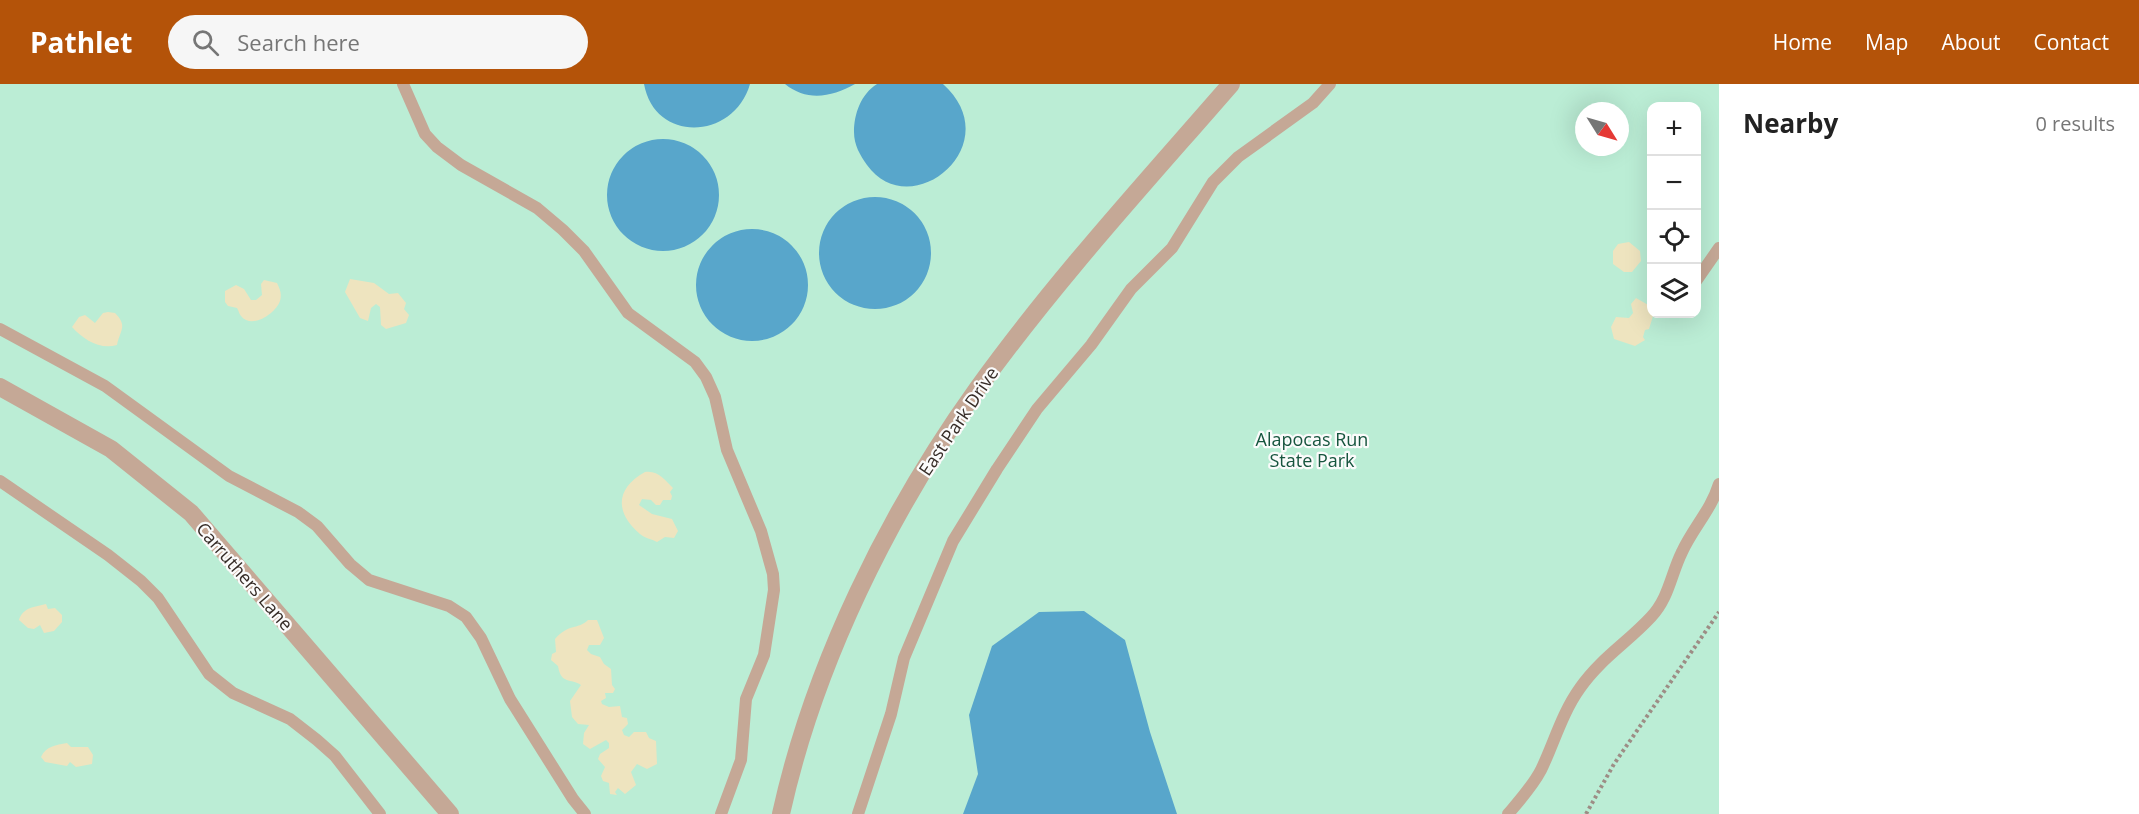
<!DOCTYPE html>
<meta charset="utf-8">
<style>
body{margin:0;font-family:"Open Sans",sans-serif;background:#f6f6f6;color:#222}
.controls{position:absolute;right:18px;top:18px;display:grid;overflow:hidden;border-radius:12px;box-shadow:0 6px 24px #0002}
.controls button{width:54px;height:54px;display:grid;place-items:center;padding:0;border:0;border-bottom:2px solid #e0e0e0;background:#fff;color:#222;font:30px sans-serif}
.compass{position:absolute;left:1575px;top:18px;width:54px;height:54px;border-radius:50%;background:#fff;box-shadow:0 6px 24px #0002;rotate:127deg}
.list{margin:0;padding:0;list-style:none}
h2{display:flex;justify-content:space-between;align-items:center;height:78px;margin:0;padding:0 24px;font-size:26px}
h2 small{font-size:20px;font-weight:400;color:#767676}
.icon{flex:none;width:33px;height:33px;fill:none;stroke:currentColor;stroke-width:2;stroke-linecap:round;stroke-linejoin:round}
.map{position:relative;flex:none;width:1719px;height:730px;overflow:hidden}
header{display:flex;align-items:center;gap:36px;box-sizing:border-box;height:84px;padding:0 30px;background:#b45309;color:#fff}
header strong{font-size:28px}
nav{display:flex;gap:33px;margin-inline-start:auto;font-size:21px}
.search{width:420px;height:54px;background:#f6f6f6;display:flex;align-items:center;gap:15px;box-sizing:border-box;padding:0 21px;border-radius:33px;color:#767676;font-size:22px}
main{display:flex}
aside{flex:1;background:#fff}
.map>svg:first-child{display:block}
.green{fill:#bbedd5;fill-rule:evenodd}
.sand{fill:#eee4bf}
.water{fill:#58a6cb}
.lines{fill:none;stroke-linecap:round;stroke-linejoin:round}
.path{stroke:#9d8d85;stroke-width:4;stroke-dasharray:3 3;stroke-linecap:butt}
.service{stroke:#c5a896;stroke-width:12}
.minor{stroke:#c5a896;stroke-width:18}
.tertiary{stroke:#c5a896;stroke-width:18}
.labels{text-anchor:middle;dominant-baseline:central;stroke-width:4.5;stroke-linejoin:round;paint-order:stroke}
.street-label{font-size:18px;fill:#362c27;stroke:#fbfbfb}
.park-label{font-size:18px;fill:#16553e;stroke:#fbfbfb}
</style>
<header>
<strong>Pathlet</strong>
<div class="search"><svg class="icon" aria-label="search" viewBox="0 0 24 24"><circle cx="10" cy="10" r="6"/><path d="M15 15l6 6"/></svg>Search here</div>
<nav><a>Home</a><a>Map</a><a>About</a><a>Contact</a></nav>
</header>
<main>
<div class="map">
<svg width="1719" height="730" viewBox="0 0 1719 730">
<rect width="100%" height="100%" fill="#fee9de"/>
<path class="green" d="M0 0H1719V730H0ZM1652 22H1696V230H1652ZM1584 27H1620V63H1584Z"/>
<path class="sand" d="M1629 158 1640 167 1641 177 1632 188H1624L1613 180V167L1618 160Z
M350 195 374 199 389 210 398 209 406 219 404 225 409 231 406 239 386 245 381 241 380 223 376 220 371 224 368 237 360 234 345 208Z
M264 196 277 199C280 205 282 210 280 217 276 229 252 246 241 232 239 230 239 227 237 224L228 222 225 218V207L236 201 244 205 251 216H256L262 211 261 200Z
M1636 214 1650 222 1653 232 1649 245 1645 246 1643 253 1645 256 1635 262 1614 255 1611 243 1616 233 1629 234 1633 229 1631 220Z
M108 228 115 229C128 242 120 246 117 261 100 266 84 256 72 243L79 233 85 231 95 239 103 229Z
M645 388C658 386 665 396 673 404L670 408 672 412 671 416H663L660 421H656L651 416 642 415 639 421 652 430 672 435 678 447 674 454 665 453 657 458C652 455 644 454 640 450 614 428 616 404 645 388Z
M46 520 48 525 55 524 62 531V538L54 547 44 549 40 541 34 545 28 544 19 536C23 523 35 523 46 520Z
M588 536H597L604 554 600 561H589L587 566 591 570 600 573 604 580 611 585 612 601 615 605 613 609H605L606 614 601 617 602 620 609 623 620 622 622 633 627 634 628 640 622 646 624 651 629 653 634 648H646L649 654 656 657 657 680 647 685 637 680 631 688 636 701 625 710 618 704 615 708 617 711 610 710 609 699 603 697 601 692 605 683 598 675 600 670 609 664V659L606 656 590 665 583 660 584 649 589 641 578 640 572 633 570 617 581 601C571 594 561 601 558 582L551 576 552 570 556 568 555 555C569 539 578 546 588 536Z
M67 659 71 663H88L93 671 92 680 76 683 70 678 67 682 45 678 41 673C46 662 56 661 67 659Z"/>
<path class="water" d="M644 0H750C734 56 655 60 644 0Z
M785 0H855C832 13 807 18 785 0Z
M877 0H943C1010 60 911 142 867 81 860 71 854 61 854 48 854 30 861 10 877 0Z
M607 111a56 56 0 1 1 112 0a56 56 0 1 1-112 0Z
M819 169a56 56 0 1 1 112 0a56 56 0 1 1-112 0Z
M696 201a56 56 0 1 1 112 0a56 56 0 1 1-112 0Z
M1084 527 1125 556 1150 648 1177 730H963L978 690 969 631 992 562 1039 528Z"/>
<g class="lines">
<path class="path" d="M1586 730 1614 680 1719 528"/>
<path class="service" d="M403 0 425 50 437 63 461 81 537 124 563 146 584 167 628 229 695 278 706 293 715 313 727 366 761 447 773 490 774 506 764 571 746 615 741 676 721 730
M1696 197 1719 164
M0 245 105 302 229 392 298 428 317 442 350 480 369 496 449 522 466 533 481 554 510 615 573 715 585 730
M0 397 108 471 141 497 158 514 209 590 233 609 290 635 317 656 335 672 380 730
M858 730 891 630 904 574 953 457 997 385 1037 325 1091 261 1131 205 1172 164 1213 98 1238 73 1313 19 1330 0
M1508 730C1520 716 1532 703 1541 686 1554 659 1562 629 1580 604 1600 575 1628 558 1651 533 1669 514 1671 490 1682 468 1693 444 1711 426 1719 400"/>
<path class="minor" d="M0 303 111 365 191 429 450 730"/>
<path class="tertiary" d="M781 730C814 580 889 428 978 304 1055 197 1145 99 1231 0"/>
</g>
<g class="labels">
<g class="street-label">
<text transform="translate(958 337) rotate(-56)">East Park Drive</text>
<text transform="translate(245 492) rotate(49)">Carruthers Lane</text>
</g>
<g class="park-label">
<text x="1312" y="355">Alapocas Run<tspan x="1312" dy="21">State Park</tspan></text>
</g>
</g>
</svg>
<div class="controls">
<button>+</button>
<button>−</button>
<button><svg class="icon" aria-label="locate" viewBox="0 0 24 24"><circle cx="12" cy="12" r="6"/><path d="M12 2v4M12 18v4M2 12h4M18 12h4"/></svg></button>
<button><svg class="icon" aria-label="layers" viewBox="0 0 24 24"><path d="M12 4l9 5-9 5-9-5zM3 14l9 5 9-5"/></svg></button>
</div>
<svg class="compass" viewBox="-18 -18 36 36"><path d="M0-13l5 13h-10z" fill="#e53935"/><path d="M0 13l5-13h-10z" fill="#767676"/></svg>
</div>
<aside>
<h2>Nearby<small>0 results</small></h2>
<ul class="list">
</ul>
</aside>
</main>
